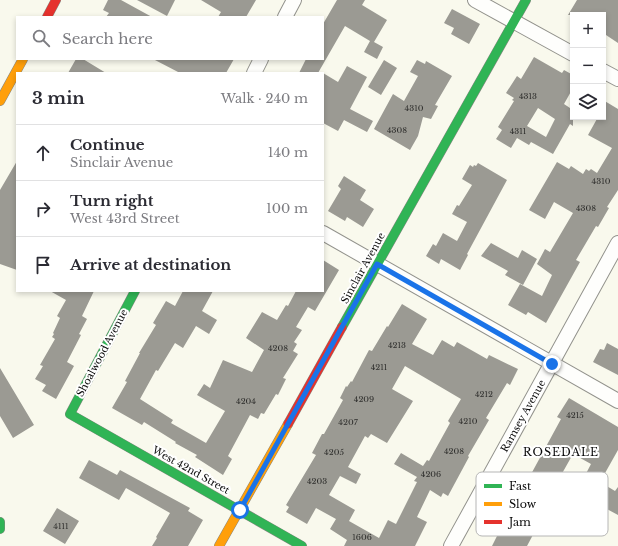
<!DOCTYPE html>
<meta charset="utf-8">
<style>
body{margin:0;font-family:"Libre Baskerville",serif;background:#f2f2f3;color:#2b2b33}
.controls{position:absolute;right:12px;top:12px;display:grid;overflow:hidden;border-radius:0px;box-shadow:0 2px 6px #0003}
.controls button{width:36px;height:36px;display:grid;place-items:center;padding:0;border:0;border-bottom:1px solid #e1e1e2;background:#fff;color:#2b2b33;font:20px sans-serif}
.stop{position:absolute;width:12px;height:12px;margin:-9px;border:3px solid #1a73e8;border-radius:50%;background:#fff}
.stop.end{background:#1a73e8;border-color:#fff;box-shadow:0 1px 4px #0008}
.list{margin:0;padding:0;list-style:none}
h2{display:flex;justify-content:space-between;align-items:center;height:52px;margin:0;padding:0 16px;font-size:17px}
h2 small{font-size:13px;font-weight:400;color:#7c7c81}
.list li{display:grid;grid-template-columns:26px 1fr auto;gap:12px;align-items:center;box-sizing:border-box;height:56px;padding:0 16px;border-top:1px solid #e1e1e2}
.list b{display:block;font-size:15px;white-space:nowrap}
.list p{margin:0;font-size:13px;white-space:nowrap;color:#7c7c81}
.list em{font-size:13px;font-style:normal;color:#7c7c81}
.icon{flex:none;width:22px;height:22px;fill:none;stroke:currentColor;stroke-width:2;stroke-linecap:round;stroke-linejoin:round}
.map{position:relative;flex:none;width:618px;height:546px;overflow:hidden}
.search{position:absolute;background:#fff;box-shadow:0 2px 6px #0003;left:16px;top:16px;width:308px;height:44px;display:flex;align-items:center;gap:10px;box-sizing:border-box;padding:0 14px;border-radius:0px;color:#7c7c81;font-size:15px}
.panel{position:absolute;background:#fff;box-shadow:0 2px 6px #0003;left:16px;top:72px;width:308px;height:220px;border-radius:0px}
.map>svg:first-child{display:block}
.building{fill:#9b9a93;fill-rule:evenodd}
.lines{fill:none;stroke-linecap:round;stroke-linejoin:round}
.street-casing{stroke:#92928c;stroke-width:16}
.fast-casing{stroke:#888883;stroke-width:10}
.slow-casing{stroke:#888883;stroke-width:10}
.jam-casing{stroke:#888883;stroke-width:10}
.street{stroke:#fefefc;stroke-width:14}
.fast{stroke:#30b455;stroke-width:9}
.slow{stroke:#ff9f0a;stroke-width:9}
.jam{stroke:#e5322d;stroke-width:9}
.route{stroke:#1a73e8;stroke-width:5}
.labels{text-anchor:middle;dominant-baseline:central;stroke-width:4;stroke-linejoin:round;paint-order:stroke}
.number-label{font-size:8px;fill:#2e2e2c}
.street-label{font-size:10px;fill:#0a0a0a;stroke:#fff}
.neighbourhood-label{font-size:11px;letter-spacing:1px;fill:#0a0a0a;stroke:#fff}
.key{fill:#fff;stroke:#b6b6b6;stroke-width:1}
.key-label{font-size:11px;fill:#0a0a0a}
</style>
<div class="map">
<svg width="618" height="546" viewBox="0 0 618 546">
<rect width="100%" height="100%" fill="#f9f9ed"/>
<path class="building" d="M108 0H121L152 17H106L109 13 103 10Z
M137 0H175L167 16Z
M201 0H256L246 17H218L221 12Z
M337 0H365L362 5 387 20 374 42 383 47 377 59 364 52 370 41 345 26 318 73H299L306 59H323V24Z
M577 0H618V43L603 33V15H568Z
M452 9 480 24 469 44 451 34 454 28 444 23Z
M534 57 562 73 564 70 573 75V88L564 104 573 110V126L570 124 553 154 531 142 529 145 517 138 511 148 496 139 502 130 498 127 514 101 512 100 514 98 506 93 517 76 521 79ZM538 108 555 119 546 137 527 126Z
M76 59H83L106 73H68Z
M153 59H234L226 73H180Z
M384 60 397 68 381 95 368 87Z
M417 60 425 64 426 61 452 76 435 105 438 106 431 119 423 117 418 136 410 150 374 129 393 94 404 101 418 76 410 72Z
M347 66 367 77 350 109 373 121 367 132 344 120 338 131 323 123V73L338 82Z
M603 100 618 109V190L607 207 609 208 598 227 596 226 576 260 580 262 546 323 528 312 526 315 508 305 520 284 542 296 552 275 537 264 545 249 550 252 573 213 554 202 545 219 529 210 557 162 569 169 571 166 583 174 586 169 589 171 591 169 597 173 612 148 588 135 598 117H603Z
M17 161V270L0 264V190Z
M478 163 507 180 467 254 468 255 460 270 441 259 439 264 426 256 433 244 436 246 443 233 457 241 467 222 452 214 457 205 459 206 472 185 462 179 470 165 473 167 474 165 476 166Z
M344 176 366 190 360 200 374 209 363 227 347 217 345 221 328 211 341 189 338 186Z
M491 243 518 258 522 250 537 259 523 285 505 275 508 271 481 256Z
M323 260 339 270 315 311 308 307 296 327 302 330 294 342 297 344 293 351 298 354 283 378 286 379 278 395 276 394 264 414 261 413 258 419 250 415 228 456 232 459 223 475 195 457 197 455 175 443 176 442 144 422 142 425 112 408 127 382 125 381 140 353H139L156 325 153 323 166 301 175 306 183 291H213L202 311 217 320 209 334 196 326 183 348 175 343 158 371 156 370 140 399 173 420 171 423 206 443 225 411 197 395 204 384 210 388 223 360 252 372 264 350 246 338 262 312 277 320 286 305 288 306 296 291H323Z
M50 291H94L82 316 87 319 79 334 81 335 67 362 74 366 56 399 42 391 46 385 35 379 43 366 40 365 55 339 52 337 54 334 53 333 60 318 57 316 66 300Z
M402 304 427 319 412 344 433 355 442 340 454 347 457 342 487 359 489 355 518 369 510 385 507 383 486 418 489 420 468 456 469 457 448 496 443 493 441 497 430 490 417 517 427 522 415 546H344L347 540 330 529 336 519 316 508 307 524 286 512 289 507 286 505 316 455 312 453 322 434H324L343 400 340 398 346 386 347 387 351 381 352 382 369 350 372 351 387 326 388 327ZM405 366 461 399 448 421 450 423 429 461 427 460 423 466 401 453 394 464 417 477 414 481 417 482 396 524 388 520 379 538 349 521 355 510 329 495 340 476 356 484 361 474 348 467 365 436 368 438 371 434 387 443 413 401 392 389Z
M607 343 618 349V375L593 362 600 349 604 350Z
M0 368 34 425 13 438 0 416Z
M569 398 618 427V450L600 482 615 491 618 487V515L605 508 607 504 603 502 604 500 579 487 591 464 573 454 551 493 558 497 545 520 542 518 527 546H492L506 518 509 521 535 479 530 476 561 419 557 417Z
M89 460 117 475 120 470 190 508 188 511 203 520 188 546H152L157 538 156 537 170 513 126 488 119 500 79 478Z
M57 508 79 521 65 544 43 531Z"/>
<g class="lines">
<g class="street-casing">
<path id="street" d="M475 0 573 54
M285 17 294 0
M603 71 618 79
M254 73 261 59
M323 233 618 401
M451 546 618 243"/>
</g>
<g class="fast-casing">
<path id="fast" d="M135 291 70 414 302 546
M342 327 526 0
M0 522V529"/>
</g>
<g class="slow-casing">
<path id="slow" d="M0 101 23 59
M219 546 288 424"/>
</g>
<g class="jam-casing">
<path id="jam" d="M47 17 56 0
M288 424 342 327"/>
</g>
<use href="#street" class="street"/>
<use href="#fast" class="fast"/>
<use href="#slow" class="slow"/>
<use href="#jam" class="jam"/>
</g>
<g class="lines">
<path class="route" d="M240 510 377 264 552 364"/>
</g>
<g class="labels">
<g class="number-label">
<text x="528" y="96">4313</text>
<text x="414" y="108">4310</text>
<text x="397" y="130">4308</text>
<text x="518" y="131">4311</text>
<text x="601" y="181">4310</text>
<text x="586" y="208">4308</text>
<text x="397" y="345">4213</text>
<text x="278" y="348">4208</text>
<text x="379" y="367">4211</text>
<text x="484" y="394">4212</text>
<text x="364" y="399">4209</text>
<text x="246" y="401">4204</text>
<text x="575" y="415">4215</text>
<text x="468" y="421">4210</text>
<text x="348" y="422">4207</text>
<text x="454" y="451">4208</text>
<text x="334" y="452">4205</text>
<text x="431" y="474">4206</text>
<text x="317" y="481">4203</text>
<text x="61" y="526">4111</text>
<text x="362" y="537">1606</text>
</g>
<g class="street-label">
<text transform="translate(363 268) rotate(-61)">Sinclair Avenue</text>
<text transform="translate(102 353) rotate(-62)">Shoalwood Avenue</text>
<text transform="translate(523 416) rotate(-61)">Ramsey Avenue</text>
<text transform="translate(191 470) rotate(29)">West 42nd Street</text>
</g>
<g class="neighbourhood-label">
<text x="561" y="452">ROSEDALE</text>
</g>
</g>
<rect x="476" y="472" width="132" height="64" rx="6" class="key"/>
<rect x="484" y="484" width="18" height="4" fill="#30b455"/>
<rect x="484" y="502" width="18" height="4" fill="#ff9f0a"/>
<rect x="484" y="520" width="18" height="4" fill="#e5322d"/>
<g class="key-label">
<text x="509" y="490">Fast</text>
<text x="509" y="508">Slow</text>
<text x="509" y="526">Jam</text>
</g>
</svg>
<div class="controls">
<button>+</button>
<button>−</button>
<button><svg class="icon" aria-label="layers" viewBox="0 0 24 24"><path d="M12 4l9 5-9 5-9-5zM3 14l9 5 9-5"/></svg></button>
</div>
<div class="stop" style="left:240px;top:510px"></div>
<div class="stop end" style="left:552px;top:364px"></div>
<div class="search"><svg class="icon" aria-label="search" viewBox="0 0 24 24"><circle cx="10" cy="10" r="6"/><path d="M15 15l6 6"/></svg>Search here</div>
<section class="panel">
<h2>3 min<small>Walk · 240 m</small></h2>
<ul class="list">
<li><svg class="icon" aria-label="ahead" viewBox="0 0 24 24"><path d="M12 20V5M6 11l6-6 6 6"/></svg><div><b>Continue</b><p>Sinclair Avenue</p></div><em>140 m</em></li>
<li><svg class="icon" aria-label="right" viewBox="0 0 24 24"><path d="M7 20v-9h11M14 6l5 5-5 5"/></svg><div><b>Turn right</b><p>West 43rd Street</p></div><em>100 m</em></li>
<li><svg class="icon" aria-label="arrive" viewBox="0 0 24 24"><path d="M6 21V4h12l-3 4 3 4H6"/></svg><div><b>Arrive at destination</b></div></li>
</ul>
</section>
</div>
